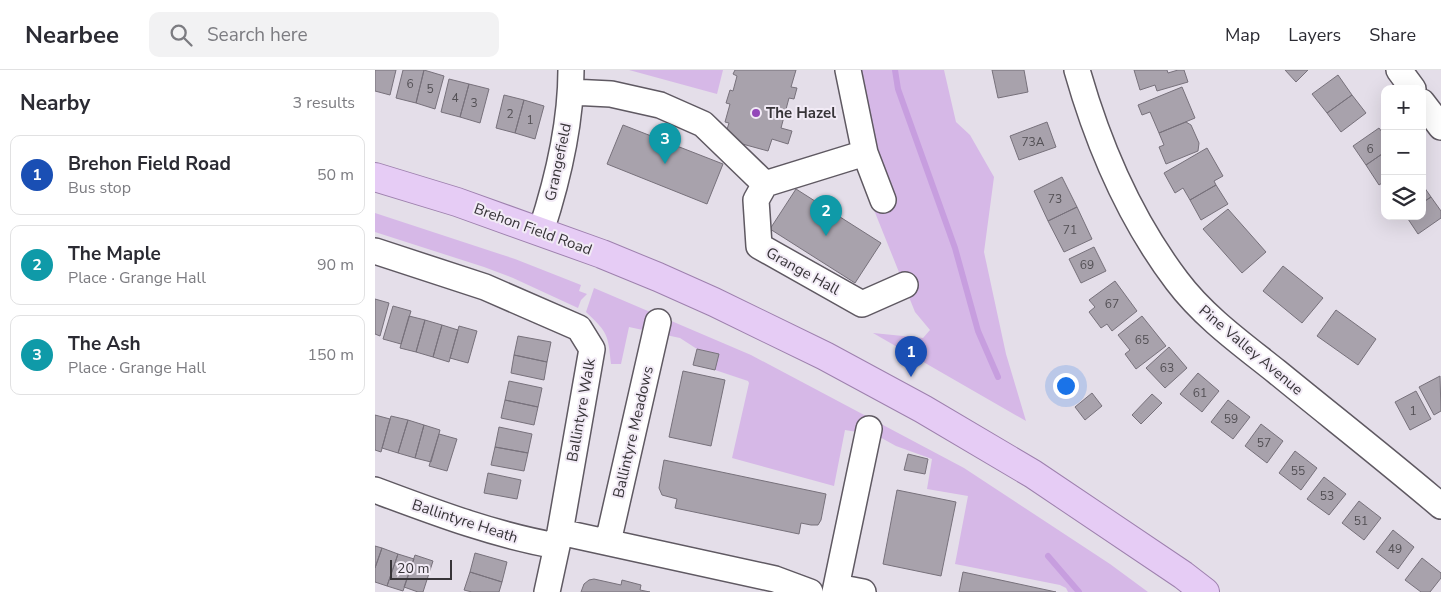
<!DOCTYPE html>
<meta charset="utf-8">
<style>
body{margin:0;font-family:"Nunito Sans",sans-serif;background:#f2f2f3;color:#2b2b33}
.controls{position:absolute;right:15px;top:15px;display:grid;overflow:hidden;border-radius:10px;box-shadow:0 5px 20px #0002}
.controls button{width:45px;height:45px;display:grid;place-items:center;padding:0;border:0;border-bottom:1px solid #e1e1e2;background:#fff;color:#2b2b33;font:25px sans-serif}
.scale{position:absolute;left:15px;bottom:12px;width:62px;box-sizing:border-box;padding-left:5px;border:2px solid #373438;border-top:0;font-size:14px;line-height:18px;white-space:nowrap;color:#373438;-webkit-text-stroke:4px #f2ebf6;paint-order:stroke}
.you{position:absolute;left:690px;top:315px;width:18px;height:18px;margin:-12px;border:4px solid #fff;border-radius:50%;background:#1a73e8;box-shadow:0 0 0 8px #1a73e833}
.badge{display:grid;place-items:center;width:32px;height:32px;border-radius:50%;background:#9347b9;color:#fff;font-size:16px;font-weight:700}
.pin{position:absolute;translate:-50% -41px;filter:drop-shadow(0 1px 2px #0008)}
.pin::after{content:'';position:absolute;top:26px;width:18px;height:15px;background:inherit;clip-path:polygon(0 0,100% 0,50% 100%)}
.list{margin:0;padding:0;list-style:none}
h2{display:flex;justify-content:space-between;align-items:center;height:65px;margin:0;padding:0 20px;font-size:21px}
h2 small{font-size:16px;font-weight:400;color:#7c7c81}
.list li{display:grid;grid-template-columns:32px 1fr auto;gap:15px;align-items:center;box-sizing:border-box;height:80px;margin:0 10px 10px;padding:0 10px;border:1px solid #e1e1e2;border-radius:10px}
.list b{display:block;font-size:19px;white-space:nowrap}
.list p{margin:0;font-size:16px;white-space:nowrap;color:#7c7c81}
.list em{font-size:16px;font-style:normal;color:#7c7c81}
.icon{flex:none;width:28px;height:28px;fill:none;stroke:currentColor;stroke-width:2;stroke-linecap:round;stroke-linejoin:round}
.map{position:relative;flex:none;width:1066px;height:522px;overflow:hidden}
header{display:flex;align-items:center;gap:30px;box-sizing:border-box;height:70px;padding:0 25px;background:#fff;border-bottom:1px solid #e1e1e2}
header strong{font-size:24px}
nav{display:flex;gap:28px;margin-inline-start:auto;font-size:18px}
.search{width:350px;height:45px;background:#f2f2f3;display:flex;align-items:center;gap:12px;box-sizing:border-box;padding:0 18px;border-radius:10px;color:#7c7c81;font-size:19px}
main{display:flex}
aside{flex:1;background:#fff}
.map>svg:first-child{display:block}
.green{fill:#d6b8e7}
.lines{fill:none;stroke-linecap:round;stroke-linejoin:round}
.stream{stroke:#c79edf;stroke-width:6}
.building{fill:#a8a2ac;stroke:#77717b}
.minor-casing{stroke:#5f5962;stroke-width:28}
.major-casing{stroke:#9e81ae;stroke-width:30}
.minor{stroke:#fff;stroke-width:25}
.major{stroke:#e6ccf5;stroke-width:28}
.poi-dot{fill:#9347b9;stroke:#f2ebf6;stroke-width:2}
.labels{text-anchor:middle;dominant-baseline:central;stroke-width:4;stroke-linejoin:round;paint-order:stroke}
.number-label{font-size:12px;fill:#535055}
.poi-label{font-size:15px;font-weight:bold;fill:#373438;stroke:#f2ebf6;text-anchor:start}
.street-label{font-size:15px;fill:#373438;stroke:#f2ebf6}
</style>
<header>
<strong>Nearbee</strong>
<div class="search"><svg class="icon" aria-label="search" viewBox="0 0 24 24"><circle cx="10" cy="10" r="6"/><path d="M15 15l6 6"/></svg>Search here</div>
<nav><a>Map</a><a>Layers</a><a>Share</a></nav>
</header>
<main>
<aside>
<h2>Nearby<small>3 results</small></h2>
<ul class="list">
<li><span class="badge" style="background:#1a4fb4">1</span><div><b>Brehon Field Road</b><p>Bus stop</p></div><em>50 m</em></li>
<li><span class="badge" style="background:#0f9aa8">2</span><div><b>The Maple</b><p>Place · Grange Hall</p></div><em>90 m</em></li>
<li><span class="badge" style="background:#0f9aa8">3</span><div><b>The Ash</b><p>Place · Grange Hall</p></div><em>150 m</em></li>
</ul>
</aside>
<div class="map">
<svg width="1066" height="522" viewBox="0 0 1066 522">
<rect width="100%" height="100%" fill="#e4dee9"/>
<path class="green" d="M254 0H348L342 24Z
M481 0H569L581 52 595 65 619 107 609 182 631 284 651 351 498 263 548 268 555 260 540 242 499 140 519 132 499 78Z
M0 143 140 189 206 215 204 221 212 224 206 230 203 238 138 208 109 197 0 162Z
M219 218 376 285 589 398 735 494 773 522H693L691 518 685 515 580 494 593 426 552 419 557 389 521 376 501 365 470 360 459 416 357 388 374 313 373 311 340 300 344 284 322 279 305 268 254 257 246 294H236C233 264 233 263 211 242Z"/>
<g class="lines">
<path class="stream" d="M520 0 523 19 580 178 603 261 623 307
M673 486 704 522"/>
</g>
<path class="building" d="M0 0H21L15 25 0 21Z
M28 0H49L41 33 21 28Z
M49 0 69 6 60 39 41 33Z
M360 0H421L416 17 422 18 419 29 414 28 406 58 417 61 413 74 397 69 393 81 349 69 354 53 350 52 355 34 351 33 355 20 358 21 362 6 358 4Z
M617 0H649L653 22 623 28Z
M759 0H792L793 3 803 0H809L813 12 782 21 780 15 765 20Z
M910 0H933L921 12Z
M963 5 977 25 952 43 937 24Z
M74 9 94 14 85 47 66 42Z
M94 14 114 19 105 53 85 47Z
M807 17 820 48 784 63 775 42 767 45 763 35Z
M129 25 149 30 140 63 121 58Z
M977 25 991 43 966 62 952 43Z
M149 30 169 36 160 69 140 63Z
M672 52 681 77 644 90 635 66Z
M811 52 816 55 824 73 823 81 791 94 784 77 789 75 784 63Z
M248 55 348 94 332 134 232 94Z
M1004 58 1010 66V82L991 95 978 76Z
M832 78 848 106 839 111 841 115 815 130 808 118 800 123 789 103Z
M1010 82V111L1004 115 991 95Z
M687 107 702 137 673 151 659 121Z
M1047 114 1056 127 1047 133Z
M841 115 853 134 826 150 815 130Z
M421 119 506 173 480 213 395 159Z
M1056 127 1066 141V148L1043 164 1031 146H1047V133Z
M702 137 717 169 689 182 673 151Z
M853 139 891 182 867 203 828 159Z
M719 177 731 201 706 213 694 189Z
M908 196 948 228 927 253 888 221Z
M740 211 762 241 737 261 732 254 726 258 714 242 720 237 714 230Z
M0 229 14 233 5 266 0 264Z
M18 236 36 241 26 274 8 269Z
M961 240 1001 269 983 295 942 266Z
M34 246 50 250 41 282 25 278Z
M767 246 791 276 761 299 750 284 755 280 743 265Z
M50 250 67 255 58 287 41 282Z
M67 255 83 260 74 292 58 287Z
M84 256 102 261 93 293 75 288Z
M143 266 176 272 172 292 139 285Z
M794 277 812 298 790 318 771 298Z
M322 279 344 284 340 300 318 295Z
M139 285 172 292 169 310 136 303Z
M308 301 350 310 336 376 294 367Z
M823 303 844 321 827 342 805 324Z
M1065 306 1066 341 1059 345 1044 317Z
M134 311 167 318 163 337 130 330Z
M1041 321 1056 349 1035 360 1020 332Z
M717 323 727 336 710 350 700 337Z
M777 324 787 333 766 354 757 345Z
M130 330 163 337 159 355 126 348Z
M853 330 875 347 858 369 836 352Z
M0 345 15 349 6 382 0 380Z
M16 346 33 350 23 383 7 378Z
M33 350 49 355 40 388 23 383Z
M886 354 908 371 892 393 870 376Z
M49 355 65 360 56 392 40 388Z
M124 357 157 364 153 383 120 377Z
M64 364 82 369 72 401 54 396Z
M120 377 153 383 149 401 116 395Z
M920 381 942 398 926 420 904 403Z
M533 384 553 389 550 404 529 400Z
M289 390 451 424 446 450 443 455H436L426 453 424 464 300 438 302 429 287 425 284 418Z
M113 403 146 410 142 429 109 423Z
M949 407 971 424 954 445 932 429Z
M522 420 581 432 566 506 508 494Z
M984 431 1006 448 989 470 967 453Z
M1018 460 1039 477 1023 499 1001 482Z
M0 476 7 478 0 498Z
M7 478 23 484 12 516 0 512V498Z
M100 483 132 492 127 512 95 502Z
M23 484 39 489 28 521 12 516Z
M40 485 58 491 48 522H43L29 517Z
M1047 488 1066 503V508L1055 522H1046L1030 510Z
M95 502 127 512 124 522H97L89 520Z
M588 502 681 522H584Z
M219 509 246 515 247 510 266 515 265 520 275 522H206L209 514 214 510Z"/>
<g class="lines">
<g class="minor-casing">
<path id="minor" d="M473 0 490 83 508 130
M702 0C723 74 755 149 802 211 829 247 867 274 902 302 957 347 1012 390 1066 436
M1024 0 1038 19
M196 22 236 24 285 35 328 54 390 114 490 83
M1047 32 1066 57
M390 114 381 130 384 176 487 234 530 215
M166 161C183 109 196 55 196 0
M0 181 110 217 204 258 217 279 185 462 172 522
M0 420C59 442 119 465 182 476
M185 462 400 509 435 522
M233 472 283 252
M462 517 488 522
M460 522 494 359"/>
</g>
<g class="major-casing">
<path id="major" d="M0 107 82 132 227 184 283 207 339 232 450 286 548 339 658 404 808 505 830 522"/>
</g>
<use href="#minor" class="minor"/>
<use href="#major" class="major"/>
</g>
<circle class="poi-dot" cx="381" cy="43" r="5"/>
<g class="labels">
<g class="number-label">
<text x="35" y="14">6</text>
<text x="55" y="19">5</text>
<text x="80" y="28">4</text>
<text x="99" y="33">3</text>
<text x="135" y="44">2</text>
<text x="155" y="50">1</text>
<text x="658" y="72">73A</text>
<text x="995" y="79">6</text>
<text x="680" y="129">73</text>
<text x="695" y="160">71</text>
<text x="712" y="195">69</text>
<text x="737" y="234">67</text>
<text x="767" y="270">65</text>
<text x="792" y="298">63</text>
<text x="825" y="323">61</text>
<text x="1038" y="341">1</text>
<text x="856" y="349">59</text>
<text x="889" y="373">57</text>
<text x="923" y="401">55</text>
<text x="952" y="426">53</text>
<text x="986" y="451">51</text>
<text x="1020" y="479">49</text>
</g>
<g class="poi-label">
<text x="391" y="43">The Hazel</text>
</g>
<g class="street-label">
<text transform="translate(183 92) rotate(-78)">Grangefield</text>
<text transform="translate(158 159) rotate(20)">Brehon Field Road</text>
<text transform="translate(428 201) rotate(29)">Grange Hall</text>
<text transform="translate(876 280) rotate(40)">Pine Valley Avenue</text>
<text transform="translate(206 340) rotate(-80)">Ballintyre Walk</text>
<text transform="translate(258 362) rotate(-77)">Ballintyre Meadows</text>
<text transform="translate(90 451) rotate(18)">Ballintyre Heath</text>
</g>
</g>
</svg>
<div class="controls">
<button>+</button>
<button>−</button>
<button><svg class="icon" aria-label="layers" viewBox="0 0 24 24"><path d="M12 4l9 5-9 5-9-5zM3 14l9 5 9-5"/></svg></button>
</div>
<div class="scale">20 m</div>
<div class="you"></div>
<div class="pin badge" style="left:536px;top:307px;background:#1a4fb4">1</div>
<div class="pin badge" style="left:451px;top:166px;background:#0f9aa8">2</div>
<div class="pin badge" style="left:290px;top:94px;background:#0f9aa8">3</div>
</div>
</main>
